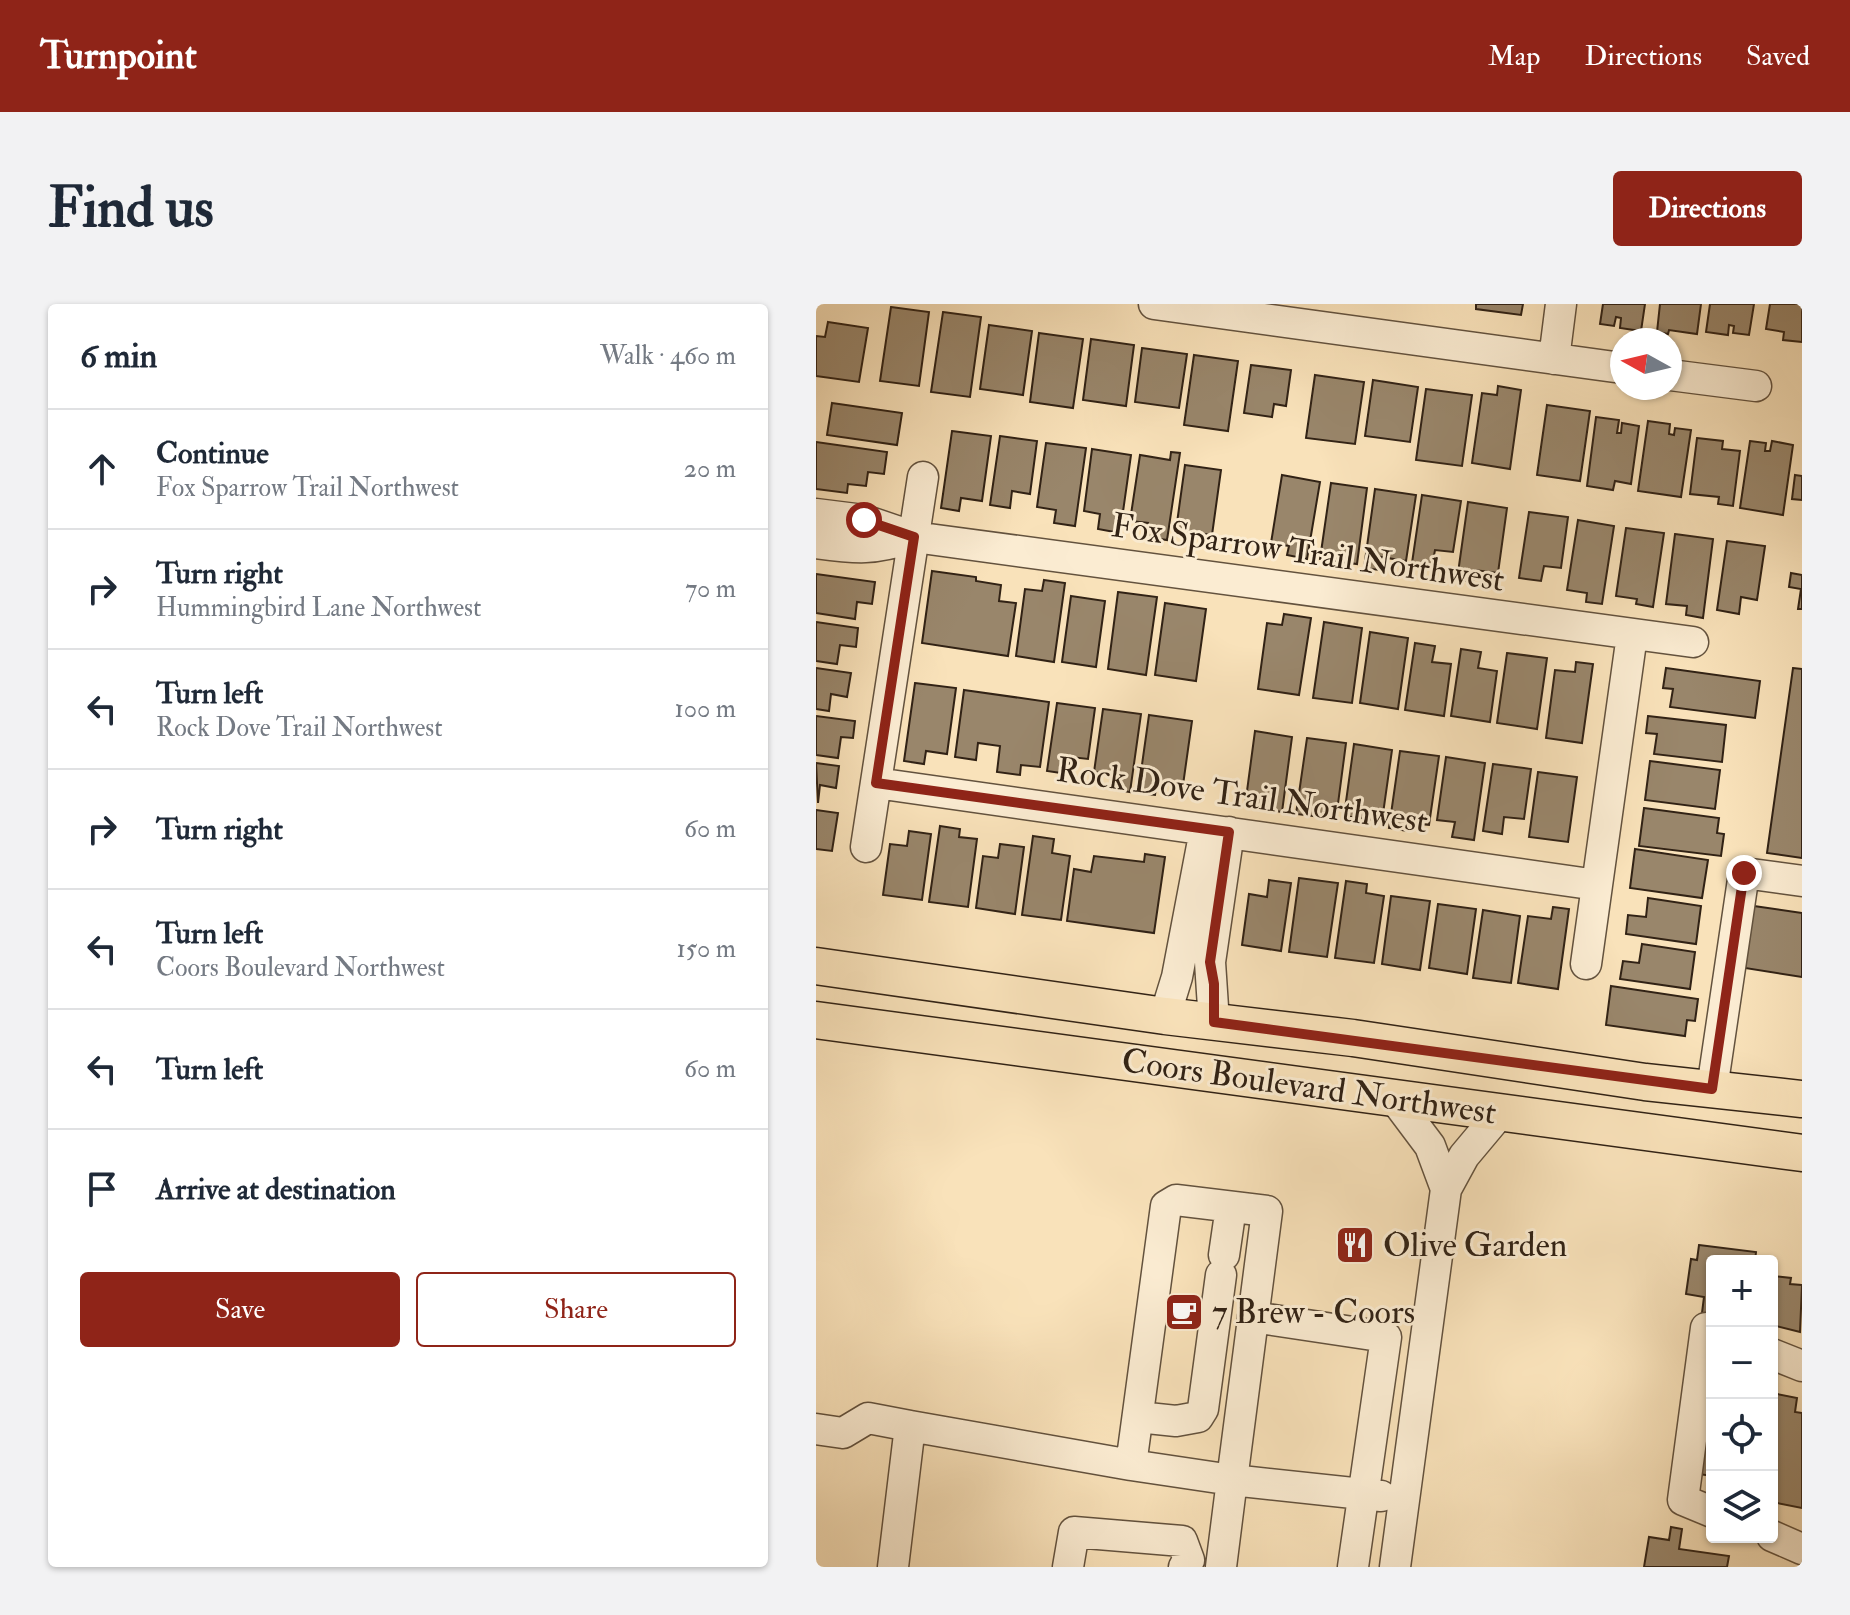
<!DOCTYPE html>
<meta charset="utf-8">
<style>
body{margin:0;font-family:"IM FELL Double Pica",serif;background:#f2f2f3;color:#1f2937}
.controls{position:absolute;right:24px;bottom:24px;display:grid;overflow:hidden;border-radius:8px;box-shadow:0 2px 6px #0004}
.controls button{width:72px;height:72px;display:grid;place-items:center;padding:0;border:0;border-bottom:2px solid #e0e1e3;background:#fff;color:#1f2937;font:40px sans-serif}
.compass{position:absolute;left:794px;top:24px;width:72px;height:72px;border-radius:50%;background:#fff;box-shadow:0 2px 6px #0004;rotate:278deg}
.stop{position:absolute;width:24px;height:24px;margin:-18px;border:6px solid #8f2418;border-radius:50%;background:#fff}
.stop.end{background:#8f2418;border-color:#fff;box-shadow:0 2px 8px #0008}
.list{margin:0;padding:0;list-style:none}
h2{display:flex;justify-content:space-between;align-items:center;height:104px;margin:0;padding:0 32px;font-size:34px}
h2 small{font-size:26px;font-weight:400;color:#747a83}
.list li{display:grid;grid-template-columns:52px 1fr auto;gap:24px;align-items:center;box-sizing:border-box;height:120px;padding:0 32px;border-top:2px solid #e0e1e3}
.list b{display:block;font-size:30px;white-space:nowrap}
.list p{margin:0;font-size:26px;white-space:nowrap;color:#747a83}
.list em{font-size:26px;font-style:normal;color:#747a83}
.actions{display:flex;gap:16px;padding:24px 32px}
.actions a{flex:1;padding:18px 0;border:2px solid #8f2418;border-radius:8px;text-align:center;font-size:28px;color:#8f2418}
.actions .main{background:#8f2418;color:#fff}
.icon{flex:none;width:44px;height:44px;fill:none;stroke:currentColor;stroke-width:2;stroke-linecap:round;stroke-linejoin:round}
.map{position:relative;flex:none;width:986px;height:1263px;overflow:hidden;border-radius:8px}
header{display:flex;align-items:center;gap:48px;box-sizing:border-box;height:112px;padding:0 40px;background:#8f2418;color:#fff}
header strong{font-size:38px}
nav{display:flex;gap:44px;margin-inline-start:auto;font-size:28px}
.intro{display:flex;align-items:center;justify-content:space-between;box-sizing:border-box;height:192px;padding:0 48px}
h1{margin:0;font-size:56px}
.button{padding:20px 36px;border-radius:8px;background:#8f2418;color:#fff;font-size:28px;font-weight:700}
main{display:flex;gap:48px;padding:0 48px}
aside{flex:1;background:#fff;border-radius:8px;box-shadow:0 2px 6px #0004}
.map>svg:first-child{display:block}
.building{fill:#99866b;stroke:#312215;stroke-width:2}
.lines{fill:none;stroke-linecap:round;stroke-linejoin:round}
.minor-casing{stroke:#63523e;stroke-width:33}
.major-casing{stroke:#312215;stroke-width:39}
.minor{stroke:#fbecd2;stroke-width:30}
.major{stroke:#f9e2ba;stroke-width:36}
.route{stroke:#8f2418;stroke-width:10}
.labels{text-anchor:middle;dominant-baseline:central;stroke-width:6;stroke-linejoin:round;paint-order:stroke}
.street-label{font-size:34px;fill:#312215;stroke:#fbecd2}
.poi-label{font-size:34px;fill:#312215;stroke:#fbecd2;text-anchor:start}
</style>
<header>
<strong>Turnpoint</strong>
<nav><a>Map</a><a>Directions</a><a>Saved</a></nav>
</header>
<div class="intro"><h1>Find us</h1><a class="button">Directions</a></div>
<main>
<aside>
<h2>6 min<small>Walk · 460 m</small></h2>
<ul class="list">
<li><svg class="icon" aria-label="ahead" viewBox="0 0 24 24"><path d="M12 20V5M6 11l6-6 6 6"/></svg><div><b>Continue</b><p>Fox Sparrow Trail Northwest</p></div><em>20 m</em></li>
<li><svg class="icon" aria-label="right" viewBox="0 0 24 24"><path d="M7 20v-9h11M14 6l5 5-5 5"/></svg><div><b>Turn right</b><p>Hummingbird Lane Northwest</p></div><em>70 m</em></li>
<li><svg class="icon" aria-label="left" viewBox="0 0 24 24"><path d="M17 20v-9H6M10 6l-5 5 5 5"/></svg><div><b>Turn left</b><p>Rock Dove Trail Northwest</p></div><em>100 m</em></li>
<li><svg class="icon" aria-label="right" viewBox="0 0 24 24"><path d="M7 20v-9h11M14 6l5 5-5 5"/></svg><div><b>Turn right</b></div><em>60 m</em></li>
<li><svg class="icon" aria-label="left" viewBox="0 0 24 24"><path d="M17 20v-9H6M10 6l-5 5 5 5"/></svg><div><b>Turn left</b><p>Coors Boulevard Northwest</p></div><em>150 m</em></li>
<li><svg class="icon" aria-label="left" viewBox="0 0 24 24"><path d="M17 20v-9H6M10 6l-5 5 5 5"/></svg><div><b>Turn left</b></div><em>60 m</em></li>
<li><svg class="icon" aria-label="arrive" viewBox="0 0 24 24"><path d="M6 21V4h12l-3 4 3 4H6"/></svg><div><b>Arrive at destination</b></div></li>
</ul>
<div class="actions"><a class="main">Save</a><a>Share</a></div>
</aside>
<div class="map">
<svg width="986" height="1263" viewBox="0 0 986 1263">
<rect width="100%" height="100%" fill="#f9e2ba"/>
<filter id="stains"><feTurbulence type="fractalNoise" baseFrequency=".0025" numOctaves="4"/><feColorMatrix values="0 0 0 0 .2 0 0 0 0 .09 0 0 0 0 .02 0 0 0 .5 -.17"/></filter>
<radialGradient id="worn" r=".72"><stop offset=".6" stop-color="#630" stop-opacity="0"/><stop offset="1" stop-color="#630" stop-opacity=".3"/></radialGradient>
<path class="building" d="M660 0H707L705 11 660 5Z
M787 0H829L825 27 804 24 805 14 800 13 798 22 784 20Z
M844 0H885L881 30 853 26 852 30 841 28Z
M894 0H938L933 31 917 29 918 22 913 21 912 31 890 28Z
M954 0H986V38L967 36 968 28 950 25Z
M75 3 113 8 103 82 64 77Z
M127 8 165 13 154 93 115 88Z
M12 18 52 24 43 78 0 72V32L9 33Z
M173 21 216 27 207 91 164 85Z
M223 29 267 35 257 104 214 98Z
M275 35 318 41 310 102 267 96Z
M326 44 371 50 363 104 319 98Z
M378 51 422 57 412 127 368 121Z
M435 61 475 66 470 102 458 100 456 113 428 109Z
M499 71 548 78 539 140 490 134Z
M557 76 602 83 594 138 549 132Z
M682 82 705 86 694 165 656 159 666 89 681 91Z
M610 85 656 91 646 162 600 156Z
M16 99 86 109 81 141 11 131Z
M731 101 774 107 764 177 721 171Z
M780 113 803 116 801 129H805L806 119 823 122 815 180 799 177 797 186 771 182Z
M832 117 854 120 853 130 858 131 859 124 875 126 865 193 822 187Z
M136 127 175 132 166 197 145 194 143 207 125 204Z
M184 132 221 137 214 190 196 187 194 204 174 201Z
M881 134 907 137 906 145 924 147 917 202 902 200 903 193 874 190Z
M934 137 950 139 949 147H954L956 137 977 141 967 211 924 204Z
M0 138 71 148 68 170 52 168 50 182 32 180 31 189 0 185Z
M230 139 270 144 259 222 238 219 240 206 221 203Z
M276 145 315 151 304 229 282 225 284 210 268 207Z
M355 148 364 149 351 236 330 233 332 219 314 217 324 151 354 156Z
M369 161 405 166 396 231 360 226Z
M466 171 504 178 491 255 471 251 473 242 455 239Z
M979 171 986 172V196L976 195Z
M515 179 551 184 541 260 504 255Z
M559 185 600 191 590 257 565 253 563 266 548 264Z
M606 191 645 197 637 248 619 246 616 262 596 259Z
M652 198 691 204 682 269 659 266 657 278 641 276Z
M713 208 752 213 745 264 728 262 725 277 703 274Z
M762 216 798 222 786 300 770 298 771 289 751 286Z
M810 224 848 229 837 303 820 300 821 295 800 292Z
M859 230 897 235 887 314 870 311 871 302 850 300Z
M911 237 949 242 941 296 925 293 923 310 901 306Z
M116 267 160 273V277L185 281 183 297 200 299 192 352 106 339Z
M975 269 986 271V305H982L985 285 973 283Z
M0 270 59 278 56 300 41 298 39 315 0 309Z
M228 276 249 279 238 358 200 352 209 285 226 287Z
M302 288 341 293 330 371 292 365Z
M255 292 289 297 280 363 246 358Z
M349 299 390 305 380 377 339 371Z
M468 310 495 314 483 391 442 385 451 319 466 321Z
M0 318 42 324 40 343 24 341 21 360 0 357Z
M508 318 546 324 536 399 497 394Z
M554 328 592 334 582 405 544 399Z
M599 339 619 342 616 358 635 360 628 412 589 406Z
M645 345 665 348 662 364 681 367 674 418 635 412Z
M691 349 731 354 721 425 681 419Z
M760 358 777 360 766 439 730 434 739 366 759 368Z
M0 364 35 369 31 393 15 390 13 407 0 405Z
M850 364 944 377 939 414 854 403 857 385 847 384Z
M977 364 986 365V554L951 549Z
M99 379 140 384 131 450 110 447 108 460 88 457Z
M148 386 233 398 224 463 205 461 204 471 181 468 184 442 162 439 160 456 139 453Z
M241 399 279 404 272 455 255 453 252 470 231 467Z
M287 405 325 410 314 488 295 485 297 471 278 468Z
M333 411 376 417 367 481 341 477 339 491 322 489Z
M0 412 39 417 37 434 25 433 22 454 0 451Z
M832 412 910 421 906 458 838 450 841 430 830 429Z
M439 427 476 433 466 508 429 502Z
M491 434 530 439 520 515 480 510Z
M538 440 576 446 566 517 528 512Z
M584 447 623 452 613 521 593 519 592 527 573 524Z
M630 453 669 459 658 536 636 533 639 518 621 516Z
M834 457 904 466 899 505 829 496Z
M0 459 23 462 20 484 4 481 2 499Z
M677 460 715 465 708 515 688 513 686 530 667 527Z
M722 468 761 473 752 538 713 533Z
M828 504 903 514 901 529 908 530 905 552 823 542Z
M0 506 22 509 16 547 0 545Z
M124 522 144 525 143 533 161 535 152 603 113 598Z
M93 527 115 530 106 596 67 591 74 540 91 542Z
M217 532 238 535 236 549 254 552 245 616 206 611Z
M184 540 208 543 199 610 160 604 167 552 182 554Z
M819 545 892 556 886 594 814 584Z
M329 550 349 553 338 629 251 617 258 565 275 568 278 552 328 558Z
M483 574 522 579 511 653 473 648Z
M453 576 475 579 465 647 426 641 433 590 451 593Z
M530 577 551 580 550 589 568 592 558 659 519 654Z
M575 592 614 597 604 666 566 660Z
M832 594 885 602 880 640 810 630 812 611 830 613Z
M622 600 660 605 651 670 613 664Z
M938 602 986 609V673L929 664Z
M737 603 753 605 742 685 702 679 712 612 735 615Z
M667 606 704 612 695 679 657 674Z
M826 640 879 648 874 685 804 675 807 657 823 659Z
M795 682 882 695 879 717 871 716 869 732 790 721Z
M883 941 940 948 939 957H896V1011L886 1009 888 993 870 990 875 955 881 956Z
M957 972 975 974 974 980 986 981 984 1028 956 1021Z
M956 1089 981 1094 979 1108 986 1109V1204L956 1198Z
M888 1142 896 1144V1172L883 1170Z
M855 1223 866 1225 863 1245 913 1252 911 1263H828L833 1233 853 1236Z"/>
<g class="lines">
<g class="minor-casing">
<path id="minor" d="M338 0 806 64
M738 55 745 0
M854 71 940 82
M0 210 48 216 98 233 877 338
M0 239C42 245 57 246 98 233
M60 479 781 581
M50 543 107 173
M770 660 816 331
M349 712 361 673 389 526
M398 718 394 658 413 528
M896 785 928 569 986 577
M578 794 614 842 630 885 648 852 684 809
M408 951 415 903
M437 1013 570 1033 537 1263
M896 1026 890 1024 867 1196 896 1208
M956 1050 986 1062
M322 1113 360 1117 382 1113 387 1105 405 971
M0 1125 27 1129 52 1114 94 1122
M956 1232 986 1245
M77 1263 94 1122 315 1161 416 1176 451 907 360 896 350 902 315 1161
M252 1263 258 1228 366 1237 373 1256 368 1263
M405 1263 416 1176 565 1192
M579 1263 630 885"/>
</g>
<g class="major-casing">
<path id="major" d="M0 662 349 712 537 734 829 778 986 795
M0 716 986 849"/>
</g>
<use href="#minor" class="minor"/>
<use href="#major" class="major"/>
</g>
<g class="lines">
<path class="route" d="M48 216 98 233 60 479 413 528 394 658 398 680V718L896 785 928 569"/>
</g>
<defs>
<g id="restaurant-square" transform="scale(2)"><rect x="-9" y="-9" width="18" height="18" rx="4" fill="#8f2418" stroke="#fbecd2"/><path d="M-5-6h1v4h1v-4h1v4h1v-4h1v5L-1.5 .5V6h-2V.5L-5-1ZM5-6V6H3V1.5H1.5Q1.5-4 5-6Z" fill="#fff"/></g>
<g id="cafe-square" transform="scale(2)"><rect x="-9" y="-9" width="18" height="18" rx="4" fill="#8f2418" stroke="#fbecd2"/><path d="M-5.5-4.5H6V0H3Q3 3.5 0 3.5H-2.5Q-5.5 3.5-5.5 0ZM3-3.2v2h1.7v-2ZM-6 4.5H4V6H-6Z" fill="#fff"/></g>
</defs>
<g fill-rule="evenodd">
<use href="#restaurant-square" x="539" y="941"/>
<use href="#cafe-square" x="368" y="1008"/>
</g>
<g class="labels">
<g class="street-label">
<text transform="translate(492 249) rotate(8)">Fox Sparrow Trail Northwest</text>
<text transform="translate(426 492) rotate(8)">Rock Dove Trail Northwest</text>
<text transform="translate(493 783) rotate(8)">Coors Boulevard Northwest</text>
</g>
<g class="poi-label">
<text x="567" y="941">Olive Garden</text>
<text x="396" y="1008">7 Brew - Coors</text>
</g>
</g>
<rect width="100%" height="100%" filter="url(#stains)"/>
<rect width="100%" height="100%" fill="url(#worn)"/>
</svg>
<div class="controls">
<button>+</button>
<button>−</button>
<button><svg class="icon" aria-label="locate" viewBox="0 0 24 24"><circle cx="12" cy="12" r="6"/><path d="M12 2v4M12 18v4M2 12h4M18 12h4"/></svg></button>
<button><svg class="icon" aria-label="layers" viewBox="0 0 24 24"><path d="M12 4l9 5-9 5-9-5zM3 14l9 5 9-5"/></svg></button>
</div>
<svg class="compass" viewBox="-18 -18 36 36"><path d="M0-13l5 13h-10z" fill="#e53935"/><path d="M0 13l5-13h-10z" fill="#747a83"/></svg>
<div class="stop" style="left:48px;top:216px"></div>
<div class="stop end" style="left:928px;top:569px"></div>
</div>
</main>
